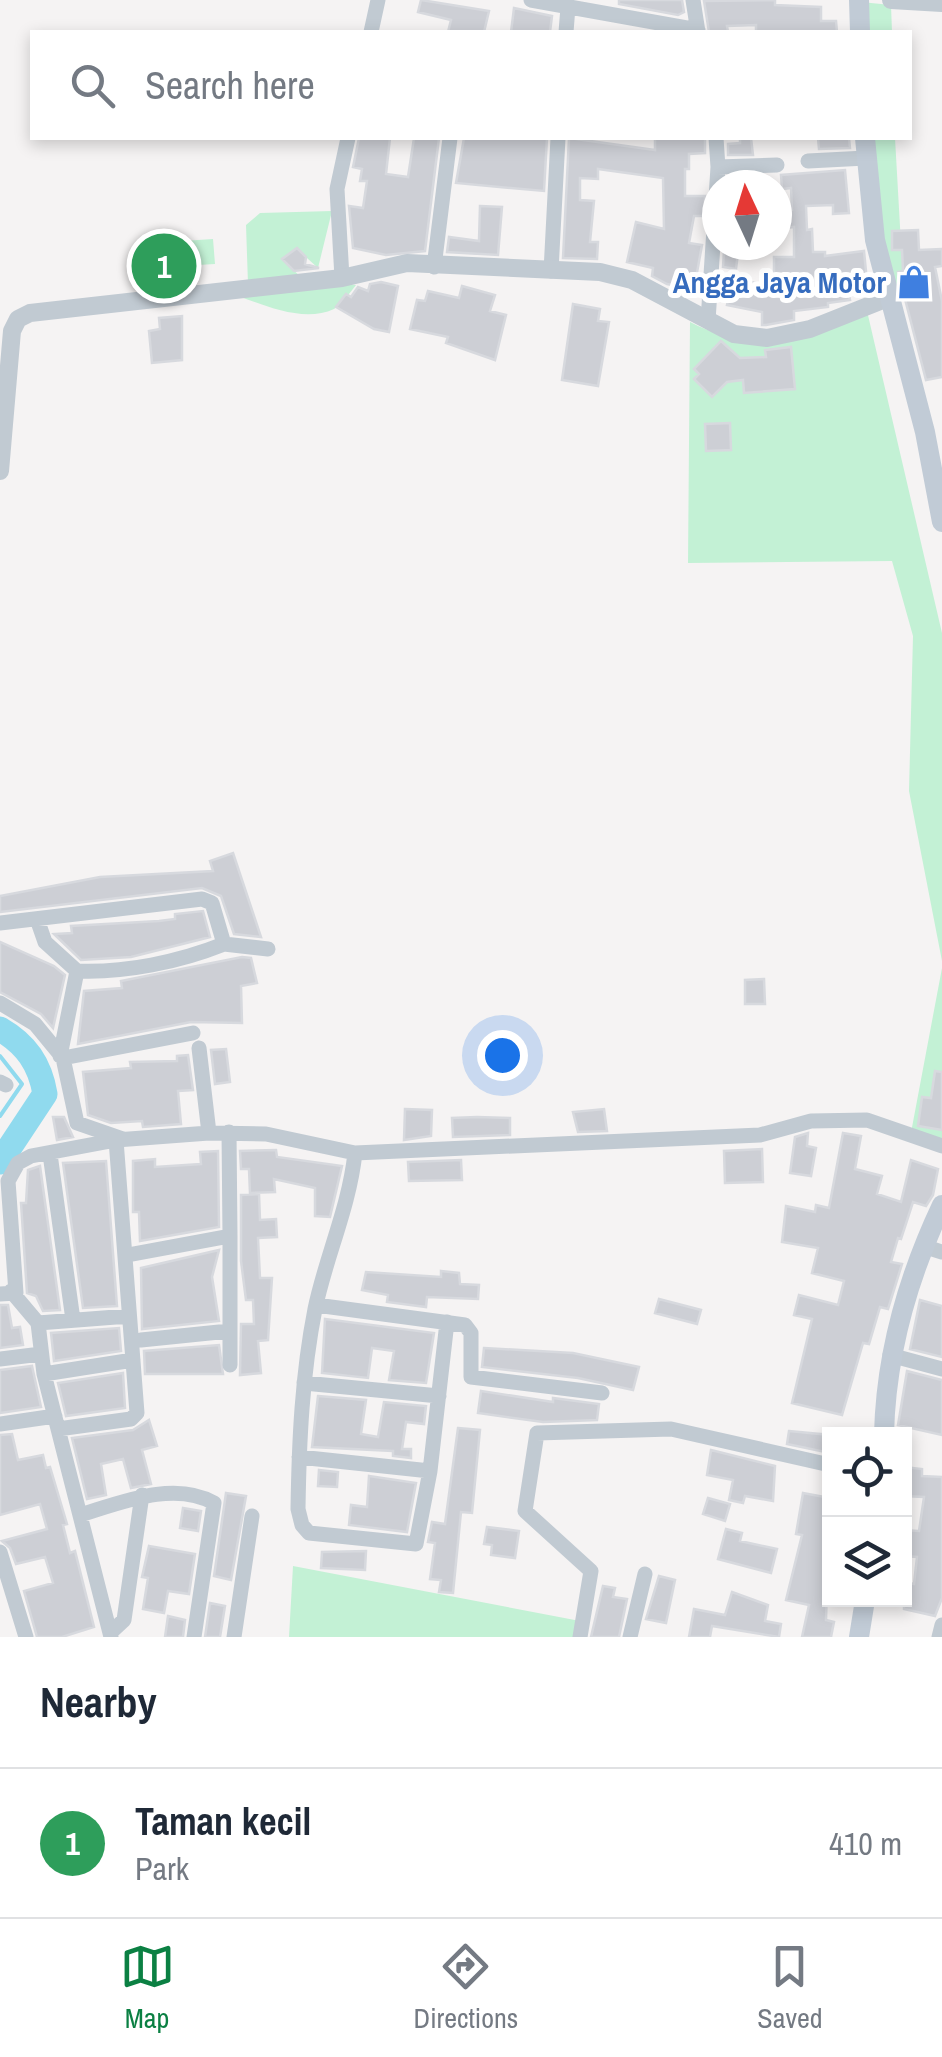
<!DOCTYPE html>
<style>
body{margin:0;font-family:"Archivo Narrow",sans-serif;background:#f2f2f3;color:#1f2937}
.controls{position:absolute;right:30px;bottom:30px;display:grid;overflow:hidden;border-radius:0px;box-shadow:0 5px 15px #0003}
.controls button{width:90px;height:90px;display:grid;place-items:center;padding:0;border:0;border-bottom:2px solid #e0e1e3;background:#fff;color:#1f2937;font:50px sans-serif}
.compass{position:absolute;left:702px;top:170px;width:90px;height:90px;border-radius:50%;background:#fff;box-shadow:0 5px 15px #0003;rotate:356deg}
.you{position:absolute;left:502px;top:1055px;width:35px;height:35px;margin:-25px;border:8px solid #fff;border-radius:50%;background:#1a73e8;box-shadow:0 0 0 15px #1a73e833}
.badge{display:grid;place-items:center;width:65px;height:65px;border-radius:50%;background:#0b8043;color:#fff;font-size:32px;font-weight:700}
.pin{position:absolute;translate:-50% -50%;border:5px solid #fff;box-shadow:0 2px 10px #0006}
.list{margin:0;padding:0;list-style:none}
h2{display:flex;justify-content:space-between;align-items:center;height:130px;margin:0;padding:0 40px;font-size:42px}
h2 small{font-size:32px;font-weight:400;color:#747a83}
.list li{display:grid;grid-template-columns:65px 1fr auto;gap:30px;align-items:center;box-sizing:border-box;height:150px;padding:0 40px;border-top:2px solid #e0e1e3}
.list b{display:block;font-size:38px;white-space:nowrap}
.list p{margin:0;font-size:32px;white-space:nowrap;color:#747a83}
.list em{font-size:32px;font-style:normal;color:#747a83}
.icon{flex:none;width:55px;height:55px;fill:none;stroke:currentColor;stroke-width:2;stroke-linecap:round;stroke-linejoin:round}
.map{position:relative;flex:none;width:942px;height:1637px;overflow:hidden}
.search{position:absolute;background:#fff;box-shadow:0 5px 15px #0003;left:30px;right:30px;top:30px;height:110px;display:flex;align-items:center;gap:25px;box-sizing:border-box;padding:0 35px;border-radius:0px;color:#747a83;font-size:38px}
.sheet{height:280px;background:#fff}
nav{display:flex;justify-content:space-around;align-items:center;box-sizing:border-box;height:140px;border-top:2px solid #e0e1e3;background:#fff;font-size:28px;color:#747a83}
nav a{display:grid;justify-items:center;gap:5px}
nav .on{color:#0b8043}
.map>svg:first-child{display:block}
.green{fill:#c3f1d5}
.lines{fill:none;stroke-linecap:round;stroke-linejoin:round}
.stream{stroke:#90daee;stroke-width:4}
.river{stroke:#90daee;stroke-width:25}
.building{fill:#cdcfd5;stroke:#d7d9de;stroke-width:2.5}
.minor{stroke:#c1cad2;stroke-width:15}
.tertiary{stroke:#c1cad2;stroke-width:18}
.secondary{stroke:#c1cbd6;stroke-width:20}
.labels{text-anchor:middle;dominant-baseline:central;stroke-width:10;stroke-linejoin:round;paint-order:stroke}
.shop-label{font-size:30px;font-weight:bold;fill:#366cbe;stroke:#fff;text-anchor:end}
</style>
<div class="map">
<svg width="942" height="1637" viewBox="0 0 942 1637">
<rect width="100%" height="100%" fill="#f5f3f3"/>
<path class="green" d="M851 1 891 5 892 32H853Z
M859 138H895L904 297 878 296Z
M332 211 318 268 297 249 285 262 306 282 248 284 246 225 260 213Z
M213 239 215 264 164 267 165 289 140 290 137 244Z
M324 282 356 285C350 292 342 305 334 309 304 323 266 306 238 296Z
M867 311 942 633V961L909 791 913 636 892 561 688 563 690 322C756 356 801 331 867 311Z
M942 968V1145L910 1138Z
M293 1566 580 1621 577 1637H289Z"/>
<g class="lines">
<path class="stream" d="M0 1056 22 1084 0 1116"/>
<path class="river" d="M0 1029C26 1044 40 1064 45 1094L0 1162"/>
</g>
<path class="building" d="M421 0 489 11 484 32H448L451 20 418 12Z
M619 0H682L684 12 678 15 619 4Z
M775 0V5L821 7V21H836L837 32H756V25L727 26 728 32H709L704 1Z
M514 8 552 16 550 32H511Z
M359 138H390L386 174 408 177 414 138H439L425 251 386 255 353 248 349 206 363 208 367 181H360L362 169 353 167Z
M464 138H547L544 191 456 183Z
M569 138 655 150V138H705V153L689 154V169H685V196H705L704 216H694L689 243 702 245 694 289 667 284 652 276 653 268 627 262 636 222 664 229 663 178 598 169V179L580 178V200L594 201 590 242H598L597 259 563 258Z
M740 138H751L753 155H728V144L740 143Z
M818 138H849L850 148 819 149Z
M845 170 849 213 833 214V205L806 206 807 230 812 229 813 252H825V256L864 251 868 292 849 295 850 300 828 303V307L794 311V320L766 325H762V312L727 305 733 278 774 287V257H794V227L777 229V212L792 210 791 188 782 189 781 175Z
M480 206 502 207 498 255 447 252 449 237 479 241Z
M918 230 919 250 942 249V266L935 267 942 301V377L926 380 898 272 903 271 902 250H892V231Z
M297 248 306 257 305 264 319 268 294 271 282 259Z
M724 251 738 253 736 269 723 267Z
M381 282 398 286 389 332 374 329 336 307 346 294 351 297 358 287 368 291 370 284Z
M462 286 495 295 490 311 506 315 495 360 446 343 448 337 410 329 417 300 425 301 428 291 459 298Z
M573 304 600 309 598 321 609 322 598 386 562 380Z
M182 316V360L152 363 149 331 160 329 159 318Z
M721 341 740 358 766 357 765 350 791 347 795 389 744 393 743 380 727 382 712 397 694 379 699 374 694 369Z
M730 423 731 450 706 451 705 424Z
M233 853 261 937 234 934 221 896 202 888 0 912V896L100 877 213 871 210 861Z
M203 911 210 937 131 957 81 960 54 934 72 933 71 926 159 921 175 919V914Z
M0 942 54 966 65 975 53 1028 41 1014 0 992Z
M242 957 251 958 257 983 241 986 242 1023 191 1022 78 1044 84 991 122 988 121 981Z
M764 979 765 1004H745V980Z
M226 1049 230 1082 215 1084 211 1050Z
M188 1055 193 1090 178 1091 181 1124 143 1127 142 1121 111 1123 88 1115 83 1072 131 1068 130 1062 177 1061V1056Z
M935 1071 942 1072V1130L918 1126 922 1097 931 1098Z
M405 1109 432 1110 431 1136 404 1140Z
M604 1109 607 1131 578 1132 573 1112Z
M53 1117H64L73 1137 57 1140Z
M477 1117 510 1118V1135L453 1137 452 1118Z
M808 1133 807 1146 816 1148 811 1176 790 1173 795 1137Z
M843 1133 861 1136 855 1169 882 1176 877 1194 901 1202 911 1160 938 1169 933 1195 926 1206 913 1202 901 1239 898 1238 891 1262 902 1264 888 1309 880 1307 869 1344 863 1343 842 1415 792 1403 812 1319 794 1315 799 1295 838 1305 844 1281 812 1273 818 1248 782 1242 786 1206 815 1212 816 1205 829 1208Z
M762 1149 763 1182 725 1183 724 1151Z
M276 1150 277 1157 342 1166 330 1217 315 1216V1188L274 1179 275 1192 250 1193 249 1169H241L240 1151Z
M218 1151 219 1227 140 1241 139 1212H133V1161L155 1159V1167L201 1164 200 1152Z
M461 1160 462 1180 409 1181 408 1162Z
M106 1161 117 1306 83 1308 63 1163Z
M40 1166 60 1310 43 1311 36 1296 27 1293 21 1203H26L28 1170Z
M259 1194 260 1220 276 1219 277 1237 258 1238 260 1278H272L268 1340 258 1341 261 1373 240 1375 241 1324H254L253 1300H246L241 1261V1195Z
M219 1250 212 1277 219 1321 142 1329 141 1268Z
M441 1271 459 1273 460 1284 479 1285 478 1299 427 1297 426 1307 387 1302 388 1295 362 1290 366 1272 441 1277Z
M659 1299 701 1310 697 1324 655 1313Z
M920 1300 942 1306V1357L910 1349Z
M0 1305H8L12 1328 20 1327 23 1345 0 1348Z
M325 1319 434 1333 426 1383 389 1380 394 1351 372 1348 368 1378 322 1373Z
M119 1328 121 1351 54 1361 51 1333Z
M219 1345 223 1374H145L144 1351Z
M484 1348 573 1353 639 1367 633 1390 578 1378 482 1367Z
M32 1366 41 1407 0 1413V1370Z
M907 1371 942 1380V1435L898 1425Z
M123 1373 125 1408 66 1416 58 1383Z
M481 1391 553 1402V1398L599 1404 597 1420 543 1422 478 1413Z
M318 1396 366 1400 361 1434 378 1437 384 1402 426 1406 424 1424 406 1422 402 1449H411V1458L393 1456V1451L312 1447Z
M149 1420 157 1446 142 1450 151 1484 131 1488 123 1459 101 1464 106 1495 87 1499 72 1438 133 1430Z
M458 1428 480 1430 472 1513 461 1512 453 1593 439 1592 441 1580 430 1579 435 1543 428 1542 432 1522 445 1524Z
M789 1431 830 1435V1453L787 1444Z
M12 1434 18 1460 43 1455 46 1468 50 1467 67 1524 63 1525 70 1553 75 1551 94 1627 62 1637H37L24 1591 53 1583 45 1557 16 1564 10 1548 2 1541 47 1529 40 1504 0 1515V1435Z
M711 1450 775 1466 773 1501 745 1496 743 1503 729 1500 733 1480 707 1475Z
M904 1467 922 1469V1476L942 1477V1598L935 1616 904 1609V1582L914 1584 917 1557 904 1556V1530L919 1531 924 1497 904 1496Z
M319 1470 338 1472 337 1487 318 1486Z
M369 1476 416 1483 407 1532 349 1525 351 1505 367 1507Z
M226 1493 246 1496 231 1580 214 1576Z
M803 1493 830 1498 826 1620 834 1622 831 1637H802L809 1605 786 1600 802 1535 796 1534Z
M708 1498 730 1504 725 1521 703 1514Z
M183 1508 201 1511 198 1531 180 1528Z
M487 1527 519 1531 515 1558 491 1555 492 1545 484 1544Z
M726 1529 742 1533 740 1541 777 1549 771 1573 718 1559Z
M149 1546 195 1554 189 1594 168 1591 164 1613 143 1609 148 1578 142 1577Z
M366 1551 365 1570 321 1568 322 1552Z
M659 1576 675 1580 666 1623 646 1619Z
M603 1586 615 1588 613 1597 627 1599 619 1637H591Z
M732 1592 768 1605 765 1621 781 1624 779 1637 712 1626 710 1637H689L694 1609 725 1615Z
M210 1603 225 1606 220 1637H205Z
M168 1616 185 1620 183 1637H165Z"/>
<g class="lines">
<path class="minor" d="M531 0 698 30
M693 0 698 32
M371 32 378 0
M566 32 568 7
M808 161 866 158
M718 167 777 165
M434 267 450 138
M551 271 558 138
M342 278 337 189 348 138
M708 321 718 167 716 138
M0 923 202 899 212 903 224 944C179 962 125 973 77 971L45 942 37 919
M224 944 268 949
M0 1003 35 1024 63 1058 77 1123 123 1139
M199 1048 209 1133
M60 1056 77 971
M63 1058 193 1033
M0 1082 6 1085
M229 1132 230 1236
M355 1153C349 1208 326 1256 315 1309 302 1375 299 1442 298 1509L302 1525 309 1533 416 1544 430 1471 447 1322
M50 1154 73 1320
M923 1246 942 1252
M133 1254 230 1236V1365
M11 1291 38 1323 44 1374 111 1637
M0 1294 16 1293 8 1181 18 1163 31 1156 116 1140 209 1133 266 1134 355 1153 760 1135 811 1121 867 1120 942 1146
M316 1305 465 1325 471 1333V1377L602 1393
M38 1323 129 1316
M141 1340 229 1331
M890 1355 942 1369
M0 1359 41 1354
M44 1374 133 1360
M304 1383 439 1396
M0 1424 55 1416
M58 1429 131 1419 137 1413 116 1140
M299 1457 430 1471
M80 1515C120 1503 174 1480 214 1503L194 1637
M0 1552 26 1637
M110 1633 124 1620 142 1495
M234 1637 252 1516
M580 1637 591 1571 525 1511 537 1433 671 1429 830 1465
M630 1637 645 1574
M939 1637 942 1625"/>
<path class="tertiary" d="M891 0 942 3
M0 471 12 331 18 319 30 313 342 278 407 263 600 272 632 280 734 334 767 338 810 329 888 298"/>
<path class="secondary" d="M859 0 860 32
M865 138 875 240 925 432 942 522
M884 1434C886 1353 907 1279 942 1205
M859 1637 865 1600"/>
</g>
<defs>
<g id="shop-bare" transform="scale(2.7)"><path d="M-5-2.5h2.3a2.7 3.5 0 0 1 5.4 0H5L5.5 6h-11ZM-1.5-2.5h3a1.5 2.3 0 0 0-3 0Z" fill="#3f7fe0" stroke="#fff" stroke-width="2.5" paint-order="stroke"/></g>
</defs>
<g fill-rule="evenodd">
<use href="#shop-bare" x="914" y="282"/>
</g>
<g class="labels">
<g class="shop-label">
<text x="886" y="282">Angga Jaya Motor</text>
</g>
</g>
</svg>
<div class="controls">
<button><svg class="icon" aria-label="locate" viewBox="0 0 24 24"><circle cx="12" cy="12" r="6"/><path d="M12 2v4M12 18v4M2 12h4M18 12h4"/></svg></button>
<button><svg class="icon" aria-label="layers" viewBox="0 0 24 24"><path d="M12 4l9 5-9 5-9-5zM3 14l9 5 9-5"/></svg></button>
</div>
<svg class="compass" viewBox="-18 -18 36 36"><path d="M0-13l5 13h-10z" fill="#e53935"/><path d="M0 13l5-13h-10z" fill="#747a83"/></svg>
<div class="you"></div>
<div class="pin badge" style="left:164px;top:266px;background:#2e9e5b">1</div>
<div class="search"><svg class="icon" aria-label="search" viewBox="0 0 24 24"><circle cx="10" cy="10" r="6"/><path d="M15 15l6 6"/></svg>Search here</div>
</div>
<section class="sheet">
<h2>Nearby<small></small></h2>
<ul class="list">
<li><span class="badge" style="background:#2e9e5b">1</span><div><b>Taman kecil</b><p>Park</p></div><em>410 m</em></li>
</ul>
</section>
<nav>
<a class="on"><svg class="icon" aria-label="map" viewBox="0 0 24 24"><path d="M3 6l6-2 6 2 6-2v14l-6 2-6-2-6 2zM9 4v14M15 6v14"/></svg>Map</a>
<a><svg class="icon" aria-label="directions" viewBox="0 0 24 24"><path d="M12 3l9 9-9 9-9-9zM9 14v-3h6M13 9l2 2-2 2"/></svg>Directions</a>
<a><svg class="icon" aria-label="saved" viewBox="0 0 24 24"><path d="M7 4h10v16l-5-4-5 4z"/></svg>Saved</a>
</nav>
